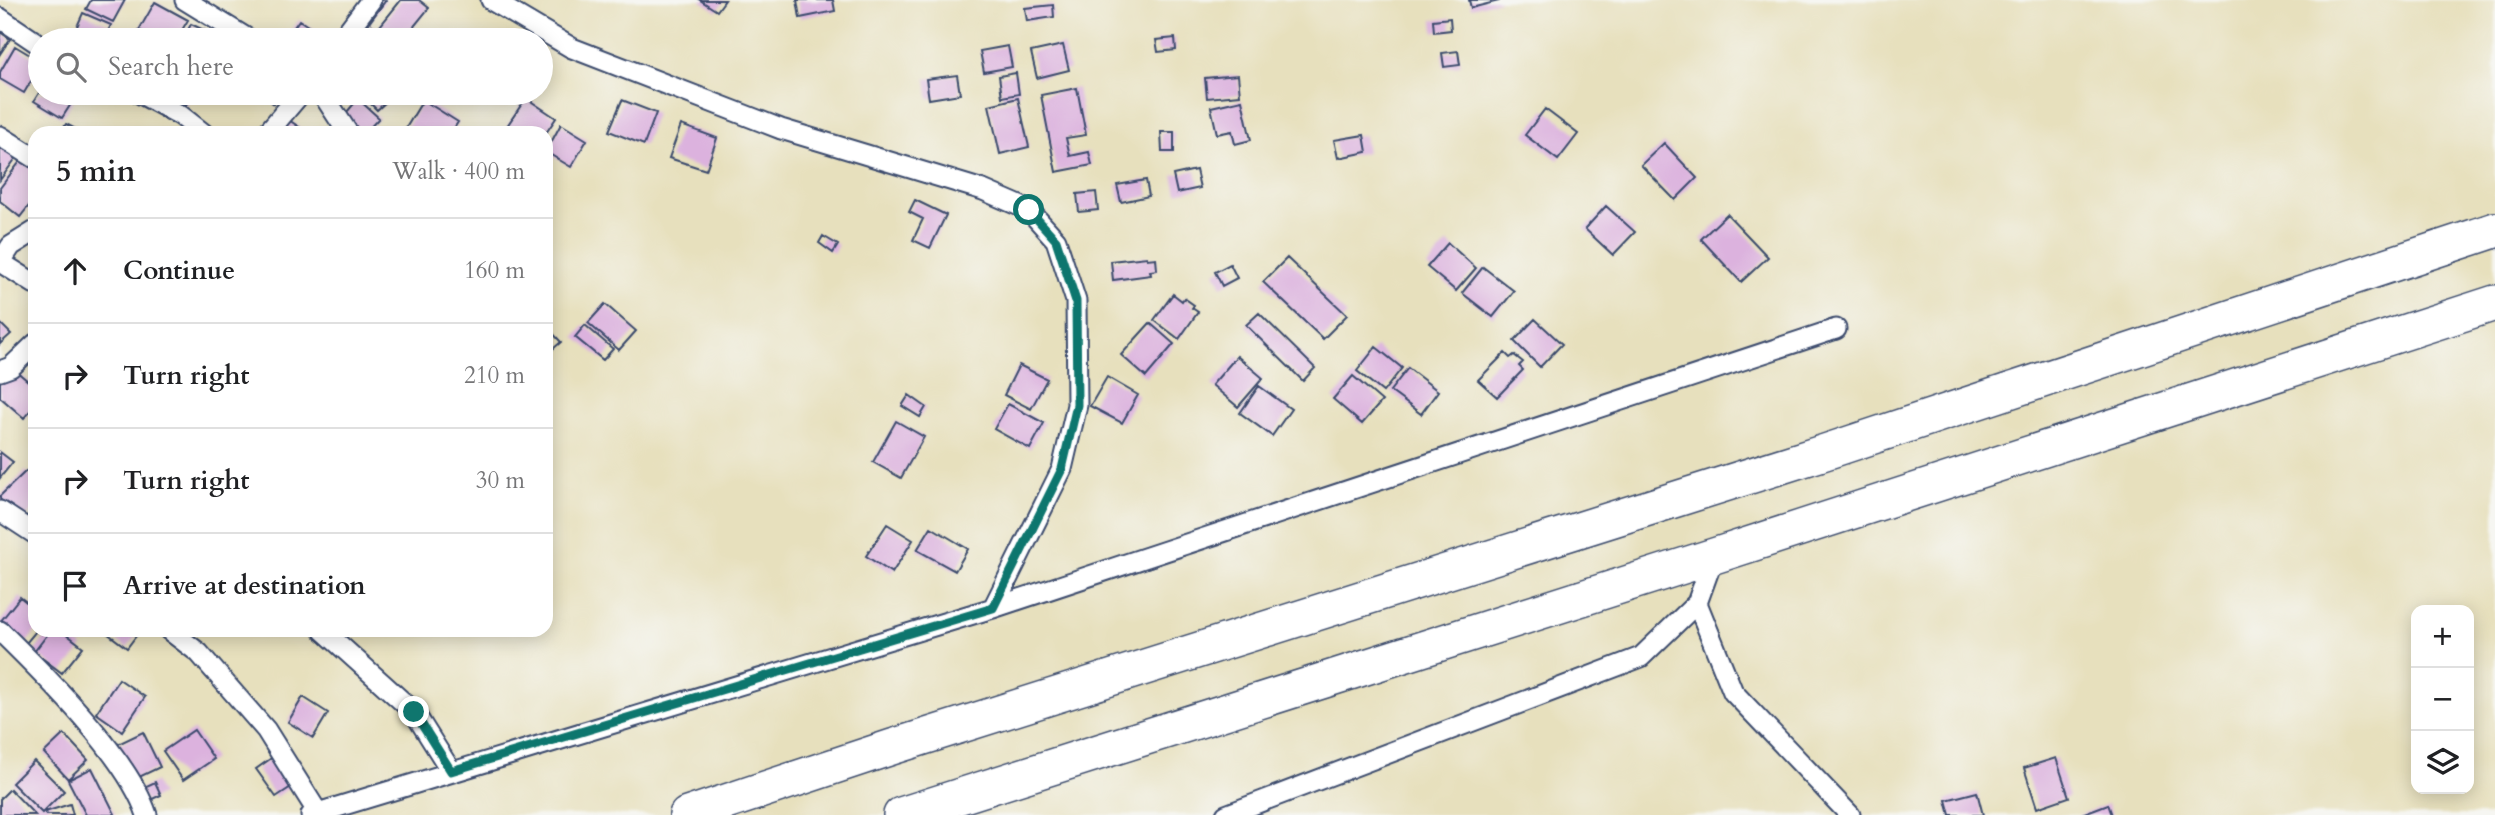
<!DOCTYPE html>
<meta charset="utf-8">
<style>
body{margin:0;font-family:Cardo,serif;background:#f2f2f2;color:#202124}
.controls{position:absolute;right:21px;bottom:21px;display:grid;overflow:hidden;border-radius:14px;box-shadow:0 4px 18px #0003}
.controls button{width:63px;height:63px;display:grid;place-items:center;padding:0;border:0;border-bottom:2px solid #e0e0e0;background:#fff;color:#202124;font:35px sans-serif}
.stop{position:absolute;width:21px;height:21px;margin:-16px;border:5px solid #0f766e;border-radius:50%;background:#fff}
.stop.end{background:#0f766e;border-color:#fff;box-shadow:0 2px 7px #0008}
.list{margin:0;padding:0;list-style:none}
h2{display:flex;justify-content:space-between;align-items:center;height:91px;margin:0;padding:0 28px;font-size:30px}
h2 small{font-size:23px;font-weight:400;color:#757577}
.list li{display:grid;grid-template-columns:46px 1fr auto;gap:21px;align-items:center;box-sizing:border-box;height:105px;padding:0 28px;border-top:2px solid #e0e0e0}
.list b{display:block;font-size:26px;white-space:nowrap}
.list em{font-size:23px;font-style:normal;color:#757577}
.icon{flex:none;width:38px;height:38px;fill:none;stroke:currentColor;stroke-width:2;stroke-linecap:round;stroke-linejoin:round}
.map{position:relative;flex:none;width:2495px;height:815px;overflow:hidden}
.search{position:absolute;background:#fff;box-shadow:0 4px 18px #0003;left:28px;top:28px;width:525px;height:77px;display:flex;align-items:center;gap:18px;box-sizing:border-box;padding:0 24px;border-radius:38px;color:#757577;font-size:26px}
.panel{position:absolute;background:#fff;box-shadow:0 4px 18px #0003;left:28px;top:126px;width:525px;height:511px;border-radius:21px}
.map>svg:first-child{display:block}
.building{fill:#dcb2de}
.lines{fill:none;stroke-linecap:round;stroke-linejoin:round}
.street-casing{stroke:#3a4a6c;stroke-width:23}
.highway-casing{stroke:#3a4a6c;stroke-width:38}
.street{stroke:#fff;stroke-width:19}
.highway{stroke:#fff;stroke-width:35}
.route{stroke:#0f766e;stroke-width:9}
</style>
<div class="map">
<svg width="2495" height="815" viewBox="0 0 2495 815">
<rect width="100%" height="100%" fill="#f6f6f2"/>
<filter id="ink" filterUnits="userSpaceOnUse"><feTurbulence type="fractalNoise" baseFrequency=".0143" numOctaves="2"/><feDisplacementMap in="SourceGraphic" scale="14" xChannelSelector="R" yChannelSelector="G"/><feConvolveMatrix kernelMatrix="1 2 1 2 8 2 1 2 1" color-interpolation-filters="sRGB"/></filter>
<filter id="wash" filterUnits="userSpaceOnUse"><feTurbulence type="fractalNoise" baseFrequency=".00686" numOctaves="4" result="noise"/><feDisplacementMap in="SourceGraphic" scale="28" xChannelSelector="R" yChannelSelector="G"/><feGaussianBlur stdDeviation="1.57" result="paint"/><feColorMatrix in="noise" values="0 0 0 0 0 0 0 0 0 0 0 0 0 0 0 0 0 1.4 0 .05"/><feComposite in="paint" operator="in"/></filter>
<g filter="url(#wash)">
<rect width="100%" height="100%" fill="#e7e0bd"/>
<g id="blocks">
<path class="building" d="M91 0H125L113 22 86 9Z
M367 0H386L366 27 354 18Z
M401 0H419L429 8 403 40H397L380 26Z
M700 0H725L717 11Z
M797 0H833L835 11 800 18Z
M1469 0H1499V1L1471 8Z
M155 2 188 20 176 40H158L139 30Z
M1053 5 1054 17 1027 21 1025 8Z
M83 13 111 25 104 40H71Z
M1450 18 1451 30 1434 32 1433 20Z
M299 20 323 36 320 40H285Z
M191 24 225 40H183Z
M372 25 387 40H357Z
M0 32 10 39 0 54Z
M1175 38 1176 50 1158 52 1156 40Z
M1063 45 1069 70 1037 78 1031 52Z
M15 46 40 61V66L24 93 0 79V72Z
M1008 46 1012 67 984 72 980 51Z
M1458 51 1460 65 1444 67 1442 53Z
M1016 73 1019 94 1002 97 999 76Z
M957 75 960 94 929 99 926 79Z
M1238 75 1240 95 1207 98 1205 78Z
M1077 88 1086 135 1066 138 1070 156 1089 152 1092 165 1056 172 1041 95Z
M39 93H78L62 118 34 101Z
M162 93H193L186 105Z
M260 93H282L274 104Z
M363 93H379L387 101 377 110 361 94Z
M526 98 556 118 546 133H517L507 126Z
M1018 98 1029 147 1000 154 989 105Z
M358 99 379 118 365 133H329Z
M423 100 458 122 451 133H414L406 128Z
M622 100 656 113 644 145 609 131Z
M1242 100 1251 140 1235 144 1232 131 1217 134 1211 107Z
M1545 109 1578 134 1558 160 1525 135Z
M283 116 308 133H271Z
M66 124 83 133H60Z
M561 124 587 140 571 167 546 152Z
M681 125 717 138 706 170 669 158Z
M1161 132H1174V152H1162Z
M1364 135 1367 152 1338 158 1334 140Z
M1664 143 1697 178 1675 200 1641 165Z
M0 146 16 158 0 180Z
M22 159 35 169V198L20 217 0 201V188Z
M1196 170 1200 188 1177 193 1173 175Z
M1146 180 1149 196 1121 202 1117 185Z
M1096 192 1098 210 1079 212 1077 194Z
M915 200 946 215 930 248 913 240 923 219 909 212Z
M1606 206 1635 232 1613 255 1585 229Z
M1727 214 1768 257 1741 282 1701 239Z
M823 236 838 245 833 253 819 243Z
M1448 243 1476 268 1456 291 1427 267Z
M1147 257V259L1156 258 1157 270 1150 271 1151 275 1113 280 1111 261Z
M1287 258 1347 315 1323 339 1263 282Z
M1230 264 1237 278 1222 286 1215 272Z
M1483 267 1514 291 1493 317 1462 293Z
M1173 294 1182 301 1184 298 1194 305 1192 308 1198 312 1179 339 1154 320Z
M605 304 636 331 619 350 588 323Z
M1259 313 1315 368 1303 381 1246 325Z
M1535 319 1562 344 1540 367 1514 341Z
M0 323 11 334 0 344Z
M1150 323 1174 344 1146 377 1121 355Z
M585 325 613 349 603 360 575 337Z
M546 326 561 342 546 355Z
M1376 347 1402 368 1383 392 1357 371Z
M1505 353 1510 358 1514 355 1523 362 1519 366 1523 370 1497 397 1478 380Z
M1237 356 1263 378 1238 407 1212 385Z
M9 365 35 387V405L24 418 0 397V375Z
M1019 365 1047 379 1031 409 1004 395Z
M1408 368 1438 391 1421 414 1390 391Z
M1353 376 1382 401 1362 424 1333 399Z
M1107 377 1138 395 1122 423 1090 406Z
M1259 386 1291 409 1272 436 1240 413Z
M909 395 926 407 920 417 902 406Z
M1008 404 1044 423 1030 449 994 429Z
M896 421 924 437 901 478 873 462Z
M0 452 13 462 0 478Z
M26 471 35 480V508L22 521 0 499V496Z
M887 524 913 540 892 573 866 556Z
M931 527 968 549 955 571 917 550Z
M20 597 35 609 37 630 22 648 0 622Z
M51 630H61L83 647 62 673 34 652Z
M103 630H128L136 636 127 648Z
M119 679 145 697 122 731 96 713Z
M303 697 328 713 313 738 288 722Z
M194 730 214 759 183 780 163 751Z
M143 732 160 767 133 780 116 745Z
M64 734 88 760 68 779 44 753Z
M273 757 294 785 276 797 256 769Z
M2056 758 2069 797 2037 808 2024 768Z
M34 761 64 791 42 813 12 783Z
M92 768 115 814 113 815H86L68 780Z
M155 782 161 795 146 802 140 789Z
M10 789 35 815H0V799Z
M1977 792 1983 815H1950L1946 800Z
M70 804 73 815H46L45 812Z
M2108 804 2112 815H2079Z"/>
</g>
</g>
<g filter="url(#ink)">
<use href="#blocks" fill-opacity="0" stroke="#3a4a6c" stroke-width="2"/>
<g class="lines">
<g class="street-casing">
<path id="street" d="M185 0 250 40
M491 0 572 48 781 129 983 190 1029 210 1056 240 1076 301 1077 405 1062 469 993 608
M0 18 40 45
M341 40 371 0
M139 93 180 115 203 133
M322 93 348 133
M267 133 301 93
M0 136 35 158
M0 262 35 284
M0 263 11 246 35 231
M0 371 11 367 35 344
M0 511 35 534
M1697 603 1733 692 1850 815
M169 630 199 653 266 730 318 813
M323 630 414 712 451 771
M0 631C45 675 128 757 147 815
M311 815 993 608 1836 329
M1226 815 1641 657 1697 603 1714 556"/>
</g>
<g class="highway-casing">
<path id="highway" d="M687 815 892 747 1819 454 2495 230
M901 815 1714 556 2495 303"/>
</g>
<use href="#street" class="street"/>
<use href="#highway" class="highway"/>
</g>
</g>
<g class="lines" filter="url(#ink)">
<path class="route" d="M414 712 451 771 993 608 1062 469 1077 405 1076 301 1056 240 1029 210"/>
</g>
</svg>
<div class="controls">
<button>+</button>
<button>−</button>
<button><svg class="icon" aria-label="layers" viewBox="0 0 24 24"><path d="M12 4l9 5-9 5-9-5zM3 14l9 5 9-5"/></svg></button>
</div>
<div class="stop" style="left:1029px;top:210px"></div>
<div class="stop end" style="left:414px;top:712px"></div>
<div class="search"><svg class="icon" aria-label="search" viewBox="0 0 24 24"><circle cx="10" cy="10" r="6"/><path d="M15 15l6 6"/></svg>Search here</div>
<section class="panel">
<h2>5 min<small>Walk · 400 m</small></h2>
<ul class="list">
<li><svg class="icon" aria-label="ahead" viewBox="0 0 24 24"><path d="M12 20V5M6 11l6-6 6 6"/></svg><div><b>Continue</b></div><em>160 m</em></li>
<li><svg class="icon" aria-label="right" viewBox="0 0 24 24"><path d="M7 20v-9h11M14 6l5 5-5 5"/></svg><div><b>Turn right</b></div><em>210 m</em></li>
<li><svg class="icon" aria-label="right" viewBox="0 0 24 24"><path d="M7 20v-9h11M14 6l5 5-5 5"/></svg><div><b>Turn right</b></div><em>30 m</em></li>
<li><svg class="icon" aria-label="arrive" viewBox="0 0 24 24"><path d="M6 21V4h12l-3 4 3 4H6"/></svg><div><b>Arrive at destination</b></div></li>
</ul>
</section>
</div>
